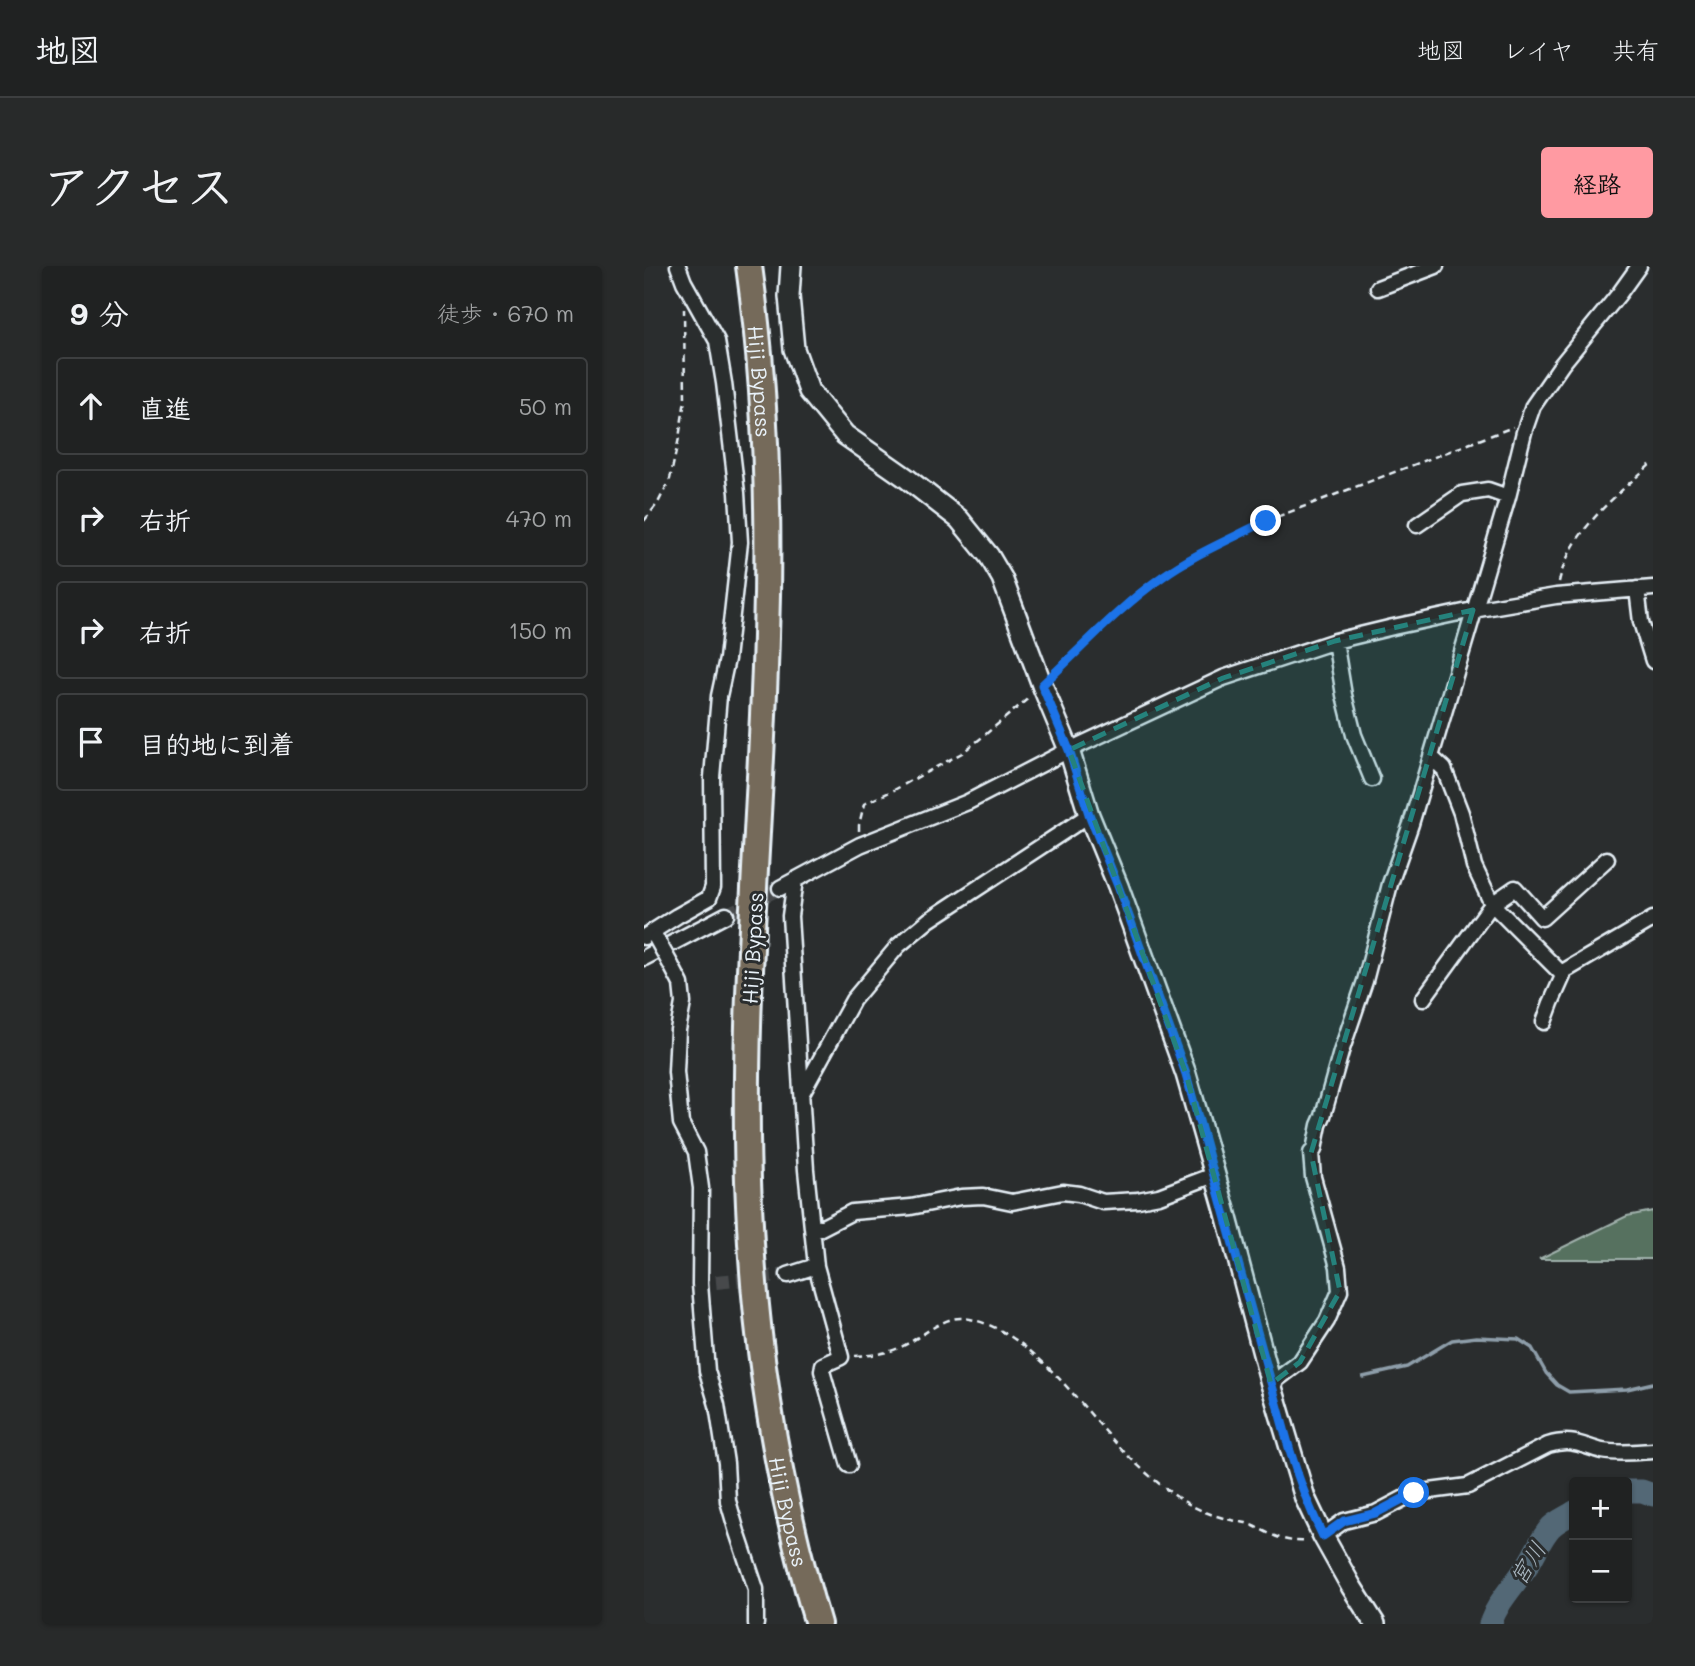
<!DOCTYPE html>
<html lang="ja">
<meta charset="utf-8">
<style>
body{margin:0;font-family:Mali,"Klee One",sans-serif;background:#282a2a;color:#f1f3f6}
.controls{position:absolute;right:21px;bottom:21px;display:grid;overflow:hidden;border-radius:7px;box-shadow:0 2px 5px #0004}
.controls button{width:63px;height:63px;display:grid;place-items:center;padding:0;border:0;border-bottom:2px solid #3d3f40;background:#202222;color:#f1f3f6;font:35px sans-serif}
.stop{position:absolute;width:21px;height:21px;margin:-16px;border:5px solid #1a73e8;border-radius:50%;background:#fff}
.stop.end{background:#1a73e8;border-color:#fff;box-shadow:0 2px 7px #0008}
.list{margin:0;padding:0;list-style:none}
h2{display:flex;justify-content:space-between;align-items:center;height:91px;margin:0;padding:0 28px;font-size:30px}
h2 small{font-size:23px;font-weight:400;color:#a2a4a5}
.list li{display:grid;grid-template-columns:46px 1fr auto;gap:21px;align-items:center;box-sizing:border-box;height:98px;margin:0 14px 14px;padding:0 14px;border:2px solid #3d3f40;border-radius:7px}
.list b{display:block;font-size:26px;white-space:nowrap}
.list em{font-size:23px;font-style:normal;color:#a2a4a5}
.icon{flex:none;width:38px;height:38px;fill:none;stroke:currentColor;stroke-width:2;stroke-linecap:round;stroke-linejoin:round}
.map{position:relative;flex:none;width:1009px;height:1358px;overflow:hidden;border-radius:7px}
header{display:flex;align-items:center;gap:42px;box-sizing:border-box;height:98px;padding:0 35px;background:#202222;border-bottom:2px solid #3d3f40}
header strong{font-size:33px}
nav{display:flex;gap:38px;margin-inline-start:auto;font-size:24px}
.intro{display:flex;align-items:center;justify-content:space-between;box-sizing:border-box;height:168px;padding:0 42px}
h1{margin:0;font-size:49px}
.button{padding:18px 32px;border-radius:7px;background:#ff9aa2;color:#111;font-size:24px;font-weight:700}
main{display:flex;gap:42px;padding:0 42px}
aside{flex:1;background:#202222;border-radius:7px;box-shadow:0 2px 5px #0004}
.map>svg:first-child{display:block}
.green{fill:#57715f;stroke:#a0b1ac;stroke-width:2}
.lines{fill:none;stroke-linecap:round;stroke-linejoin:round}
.stream{stroke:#8e9eaa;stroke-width:3.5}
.river{stroke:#526776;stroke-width:23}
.street-tunnel{stroke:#464a4c;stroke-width:14;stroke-dasharray:14 7;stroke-linecap:butt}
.street-casing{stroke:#e8f1f8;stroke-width:19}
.secondary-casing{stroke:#e8f1f8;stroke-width:24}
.highway-casing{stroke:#e8f1f8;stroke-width:30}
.path{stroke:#e8f1f8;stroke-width:2.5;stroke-dasharray:7 5;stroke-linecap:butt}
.street{stroke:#2a2d2e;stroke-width:14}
.secondary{stroke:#2a2d2e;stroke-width:19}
.highway{stroke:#746a5a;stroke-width:24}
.street-bridge-casing{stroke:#e8f1f8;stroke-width:19;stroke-linecap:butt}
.street-bridge{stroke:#2a2d2e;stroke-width:14}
.route{stroke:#1a73e8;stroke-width:9}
.marked{fill:#25827c;fill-opacity:0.2;stroke:#25827c;stroke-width:5;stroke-dasharray:14 9;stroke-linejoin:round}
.labels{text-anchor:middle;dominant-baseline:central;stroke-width:6;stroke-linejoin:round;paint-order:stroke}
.street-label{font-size:21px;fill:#e8f1f8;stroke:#2a2d2e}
.water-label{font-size:23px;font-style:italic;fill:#acbac4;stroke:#2a2d2e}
</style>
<header>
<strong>地図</strong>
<nav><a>地図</a><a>レイヤ</a><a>共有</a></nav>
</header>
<div class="intro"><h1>アクセス</h1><a class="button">経路</a></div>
<main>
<aside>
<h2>9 分<small>徒歩 · 670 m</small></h2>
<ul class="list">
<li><svg class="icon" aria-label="ahead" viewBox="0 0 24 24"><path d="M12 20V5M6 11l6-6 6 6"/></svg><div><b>直進</b></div><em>50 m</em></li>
<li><svg class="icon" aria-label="right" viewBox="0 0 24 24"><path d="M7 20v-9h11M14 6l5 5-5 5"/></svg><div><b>右折</b></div><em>470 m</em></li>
<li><svg class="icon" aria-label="right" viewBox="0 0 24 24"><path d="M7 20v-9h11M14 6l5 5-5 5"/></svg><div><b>右折</b></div><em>150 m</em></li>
<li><svg class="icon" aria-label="arrive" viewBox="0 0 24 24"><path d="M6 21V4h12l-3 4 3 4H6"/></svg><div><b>目的地に到着</b></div></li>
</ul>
</aside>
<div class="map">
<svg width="1009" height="1358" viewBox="0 0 1009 1358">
<rect width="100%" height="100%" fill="#2a2d2e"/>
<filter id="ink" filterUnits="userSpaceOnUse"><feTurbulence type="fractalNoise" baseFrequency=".0143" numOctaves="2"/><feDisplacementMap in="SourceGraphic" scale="14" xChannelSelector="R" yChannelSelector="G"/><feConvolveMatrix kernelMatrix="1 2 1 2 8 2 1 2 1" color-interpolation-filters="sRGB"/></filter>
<g filter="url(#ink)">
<path class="green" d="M1009 945V993H895L983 950Z"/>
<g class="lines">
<path class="stream" d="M719 1111 763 1101 808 1074 832 1071 874 1073 888 1082 902 1107 913 1119 925 1126 983 1123 1009 1117"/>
<path class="river" d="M983 1225H998L1009 1229
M846 1358C855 1334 867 1323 881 1303 891 1290 895 1274 907 1261 913 1255 923 1251 930 1246"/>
<path class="street-tunnel" d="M82 649 136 622
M72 1016 144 1009"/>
<g class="street-casing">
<path id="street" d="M734 22 792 0
M773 259 818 228 844 224 864 231
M993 323 997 356 1009 395
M691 375 700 429 710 469 728 513
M787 491 800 503 817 547 830 600 848 638 871 622 898 652 963 593
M151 614 146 650 162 904 172 1000 197 1091 179 1099 178 1105 205 1199
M136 622 216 579 324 536 425 484 579 412 691 375 749 361 829 344 912 330 1009 322
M0 671 33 650 65 632 69 621 68 511 75 430 83 393 96 276 93 227 80 117 73 75 40 16 34 0
M0 692 82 649
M27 699 37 718 39 737 34 764 32 806 37 857 52 886 57 922 56 1018 63 1105 73 1139 82 1197 84 1235 93 1266 112 1323V1358
M779 733 848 638 917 707 1009 653
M900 756 907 737 919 710 917 707
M158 827 209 734 254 680 285 654 445 549
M169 966 208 946 267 941 317 931 339 930 368 936 419 926 435 928 459 936 494 934 515 930 570 909
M144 1009 172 1000
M627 1118 656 1096 683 1055 696 1025 694 1001 669 911 667 887 670 884 675 859 679 850 697 786 721 715 746 618 767 558 864 231 880 166 889 140 918 98 975 28 995 0
M679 1270 700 1255 732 1247 770 1227 824 1220 904 1179C928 1172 936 1179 958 1185 975 1188 992 1186 1009 1185"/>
</g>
<g class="secondary-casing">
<path id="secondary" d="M147 0 145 30 150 83 165 125 201 169 261 211 315 253 345 290 358 312 398 419 425 484 445 549 474 620 542 808 581 944 627 1118 661 1232 679 1270 707 1320 731 1358"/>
</g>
<g class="highway-casing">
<g id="highway">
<path id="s1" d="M105 0C122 122 126 247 122 370 117 560 96 750 105 939 111 1082 133 1221 174 1358"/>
</g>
</g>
<path class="path" d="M0 255 14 237 26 213 35 172 41 134 40 43
M915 316C926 265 972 230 1009 196
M410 409 470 350 515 313 539 297 622 255 869 161
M215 565V559L220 538 250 524 318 487 336 473 387 430
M211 1090C227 1089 242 1088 257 1081 275 1073 299 1050 319 1052 380 1059 431 1132 469 1174 488 1195 510 1215 533 1231 547 1240 561 1247 576 1251 585 1254 594 1255 602 1257 626 1266 635 1277 663 1275"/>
<use href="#street" class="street"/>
<use href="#secondary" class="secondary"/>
<use href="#highway" class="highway"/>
<g class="street-bridge-casing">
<path id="street-bridge" d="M12 672 27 699"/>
</g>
<use href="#street-bridge" class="street-bridge"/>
</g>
</g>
<g class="lines" filter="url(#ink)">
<path class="route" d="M622 255C587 273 550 288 518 311 474 342 437 383 398 419L425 484 445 548 474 620 542 808 646 1185C655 1214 665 1242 679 1270L700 1255 732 1247 770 1227"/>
</g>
<path class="marked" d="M829 344 667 887 696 1025 656 1096 627 1118 542 808 425 484 579 412 691 375Z"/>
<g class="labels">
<g class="street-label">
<text stroke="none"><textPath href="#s1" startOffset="116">Hiji Bypass</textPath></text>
<text transform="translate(108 682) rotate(-87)">Hiji Bypass</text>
<text stroke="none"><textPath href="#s1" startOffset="1250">Hiji Bypass</textPath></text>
</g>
<g class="water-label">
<text transform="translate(883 1297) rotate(-58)">宮川</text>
</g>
</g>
</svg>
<div class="controls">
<button>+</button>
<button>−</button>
</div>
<div class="stop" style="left:770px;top:1227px"></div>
<div class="stop end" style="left:622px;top:255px"></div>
</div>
</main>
